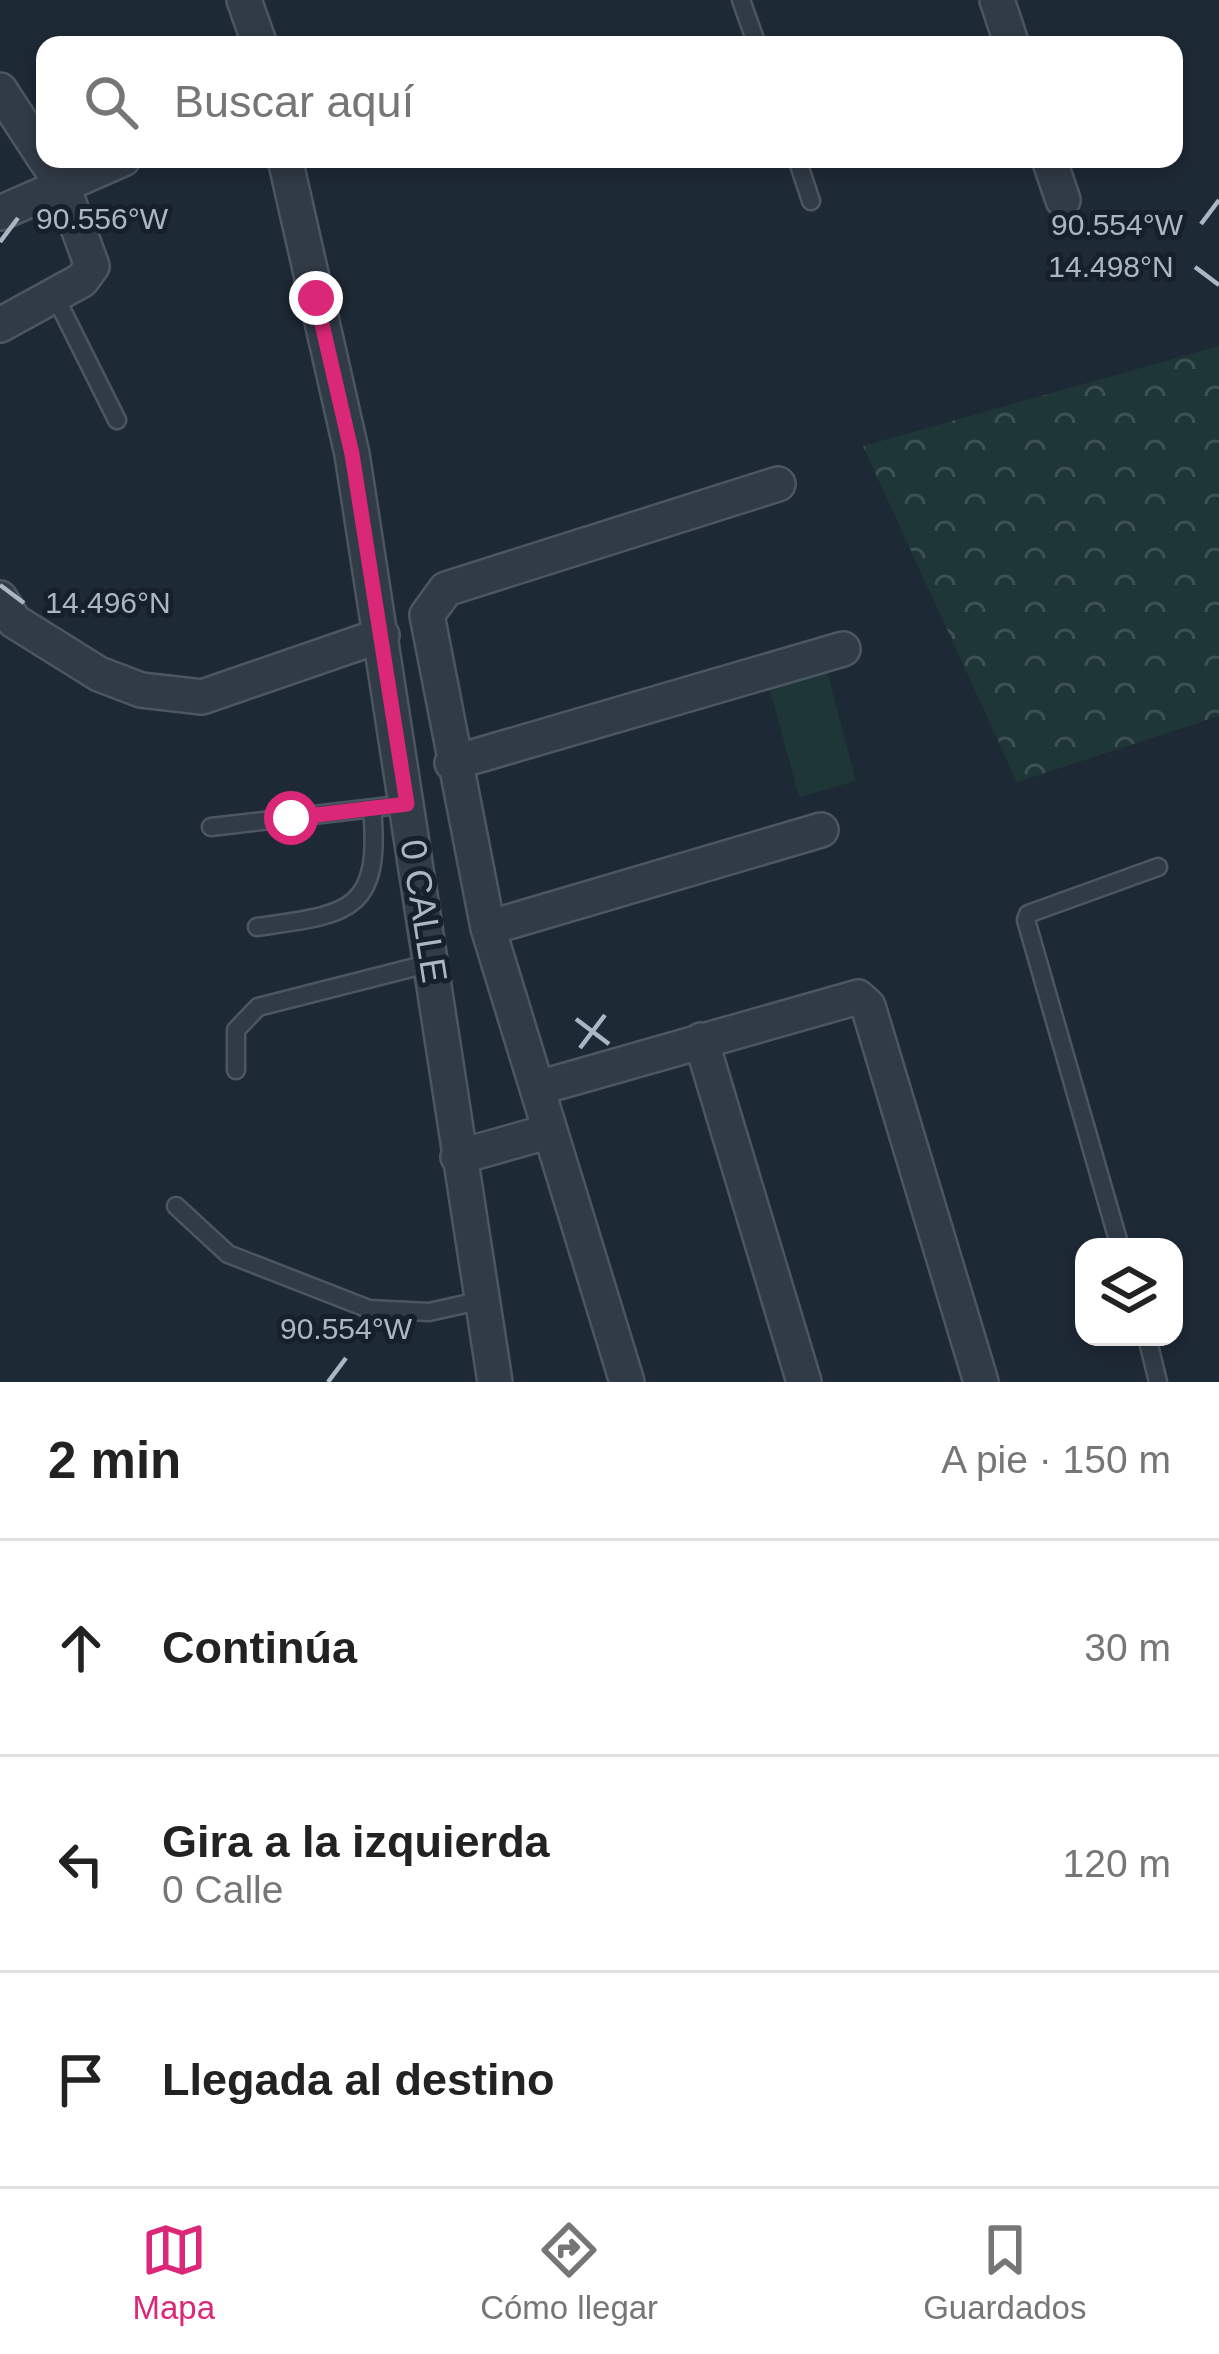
<!DOCTYPE html>
<html lang="es">
<meta charset="utf-8">
<style>
body{margin:0;font-family:Helvetica,sans-serif;background:#f2f2f2;color:#222}
.controls{position:absolute;right:36px;bottom:36px;display:grid;overflow:hidden;border-radius:24px;box-shadow:0 6px 18px #0003}
.controls button{width:108px;height:108px;display:grid;place-items:center;padding:0;border:0;border-bottom:3px solid #e0e0e0;background:#fff;color:#222;font:60px sans-serif}
.stop{position:absolute;width:36px;height:36px;margin:-27px;border:9px solid #db2777;border-radius:50%;background:#fff}
.stop.end{background:#db2777;border-color:#fff;box-shadow:0 3px 12px #0008}
.list{margin:0;padding:0;list-style:none}
h2{display:flex;justify-content:space-between;align-items:center;height:156px;margin:0;padding:0 48px;font-size:51px}
h2 small{font-size:39px;font-weight:400;color:#767676}
.list li{display:grid;grid-template-columns:78px 1fr auto;gap:36px;align-items:center;box-sizing:border-box;height:216px;padding:0 48px;border-top:3px solid #e0e0e0}
.list b{display:block;font-size:45px;white-space:nowrap}
.list p{margin:0;font-size:39px;white-space:nowrap;color:#767676}
.list em{font-size:39px;font-style:normal;color:#767676}
.icon{flex:none;width:66px;height:66px;fill:none;stroke:currentColor;stroke-width:2;stroke-linecap:round;stroke-linejoin:round}
.map{position:relative;flex:none;width:1219px;height:1382px;overflow:hidden}
.search{position:absolute;background:#fff;box-shadow:0 6px 18px #0003;left:36px;right:36px;top:36px;height:132px;display:flex;align-items:center;gap:30px;box-sizing:border-box;padding:0 42px;border-radius:24px;color:#767676;font-size:45px}
.sheet{height:804px;background:#fff}
nav{display:flex;justify-content:space-around;align-items:center;box-sizing:border-box;height:168px;border-top:3px solid #e0e0e0;background:#fff;font-size:33px;color:#767676}
nav a{display:grid;justify-items:center;gap:6px}
nav .on{color:#db2777}
.map>svg:first-child{display:block}
.forest{fill:url(#forest-crowns)}
.pitch{fill:#1f3637}
.lines{fill:none;stroke-linecap:round;stroke-linejoin:round}
.lane-casing{stroke:#4c5662;stroke-width:21}
.street-casing{stroke:#4c5662;stroke-width:38}
.lane{stroke:#313b46;stroke-width:16}
.street{stroke:#313b46;stroke-width:33}
.route{stroke:#db2777;stroke-width:15}
.ticks{fill:none;stroke:#aab6c4;stroke-width:4.5}
.labels{text-anchor:middle;dominant-baseline:central;stroke-width:10;stroke-linejoin:round;paint-order:stroke}
.street-label{font-size:36px;fill:#aab6c4;stroke:#17202a}
.ticks-label{font-size:30px;text-anchor:middle;fill:#aab6c4;stroke:#17202a;stroke-width:10;stroke-linejoin:round;paint-order:stroke}
</style>
<div class="map">
<svg width="1219" height="1382" viewBox="0 0 1219 1382">
<defs>
<pattern id="forest-crowns" width="20" height="18" patternUnits="userSpaceOnUse" patternTransform="scale(3)"><rect width="20" height="18" fill="#1f3637"/><path d="M2 6a3 3 0 1 1 6 0M12 15a3 3 0 1 1 6 0" fill="none" stroke="#3d5152"/></pattern>
</defs>
<rect width="100%" height="100%" fill="#1e2936"/>
<path class="forest" d="M1219 346V716L1017 782 863 446Z"/>
<path class="pitch" d="M824 660 856 781 799 797 766 675Z"/>
<g class="lines">
<g class="lane-casing">
<path id="lane" d="M741 0 757 45
M797 159 811 201
M55 296 117 420
M211 827 407 804
M257 927C347 914 382 914 372 808
M236 1070V1030L258 1007 431 963
M176 1206 228 1254 369 1309 429 1312 483 1300
M1120 1247 1026 920 1028 914 1158 867
M1147 1337 1158 1382"/>
</g>
<g class="street-casing">
<path id="street" d="M244 0 260 45
M997 0 1012 45
M0 90 45 159
M285 159 352 454 495 1382
M1049 159 1063 200
M0 213 123 159
M0 325 82 280 92 266 62 184 45 159
M0 598 14 621 99 674 141 690 202 697 382 635
M452 763 843 649
M488 928 821 830
M701 1040 804 1382
M538 1088 858 997 868 1006 981 1382
M458 1157 547 1132
M627 1382 488 928 427 615 446 589 778 484"/>
</g>
<use href="#lane" class="lane"/>
<use href="#street" class="street"/>
</g>
<g class="lines">
<path class="route" d="M291 818 407 804 352 454 316 298"/>
</g>
<path class="ticks" d="M1201 224 1219 200M0 242 18 218M1195 267 1219 285M0 585 24 603M576 1019 609 1044M580 1048 605 1015M328 1382 346 1358"/>
<g class="labels">
<g class="street-label">
<text transform="translate(424 911) rotate(81)">0 CALLE</text>
</g>
</g>
<g class="ticks-label">
<text x="102" y="229">90.556°W</text>
<text x="1117" y="235">90.554°W</text>
<text x="1111" y="277">14.498°N</text>
<text x="108" y="613">14.496°N</text>
<text x="346" y="1339">90.554°W</text>
</g>
</svg>
<div class="controls">
<button><svg class="icon" aria-label="layers" viewBox="0 0 24 24"><path d="M12 4l9 5-9 5-9-5zM3 14l9 5 9-5"/></svg></button>
</div>
<div class="stop" style="left:291px;top:818px"></div>
<div class="stop end" style="left:316px;top:298px"></div>
<div class="search"><svg class="icon" aria-label="search" viewBox="0 0 24 24"><circle cx="10" cy="10" r="6"/><path d="M15 15l6 6"/></svg>Buscar aquí</div>
</div>
<section class="sheet">
<h2>2 min<small>A pie · 150 m</small></h2>
<ul class="list">
<li><svg class="icon" aria-label="ahead" viewBox="0 0 24 24"><path d="M12 20V5M6 11l6-6 6 6"/></svg><div><b>Continúa</b></div><em>30 m</em></li>
<li><svg class="icon" aria-label="left" viewBox="0 0 24 24"><path d="M17 20v-9H6M10 6l-5 5 5 5"/></svg><div><b>Gira a la izquierda</b><p>0 Calle</p></div><em>120 m</em></li>
<li><svg class="icon" aria-label="arrive" viewBox="0 0 24 24"><path d="M6 21V4h12l-3 4 3 4H6"/></svg><div><b>Llegada al destino</b></div></li>
</ul>
</section>
<nav>
<a class="on"><svg class="icon" aria-label="map" viewBox="0 0 24 24"><path d="M3 6l6-2 6 2 6-2v14l-6 2-6-2-6 2zM9 4v14M15 6v14"/></svg>Mapa</a>
<a><svg class="icon" aria-label="directions" viewBox="0 0 24 24"><path d="M12 3l9 9-9 9-9-9zM9 14v-3h6M13 9l2 2-2 2"/></svg>Cómo llegar</a>
<a><svg class="icon" aria-label="saved" viewBox="0 0 24 24"><path d="M7 4h10v16l-5-4-5 4z"/></svg>Guardados</a>
</nav>
